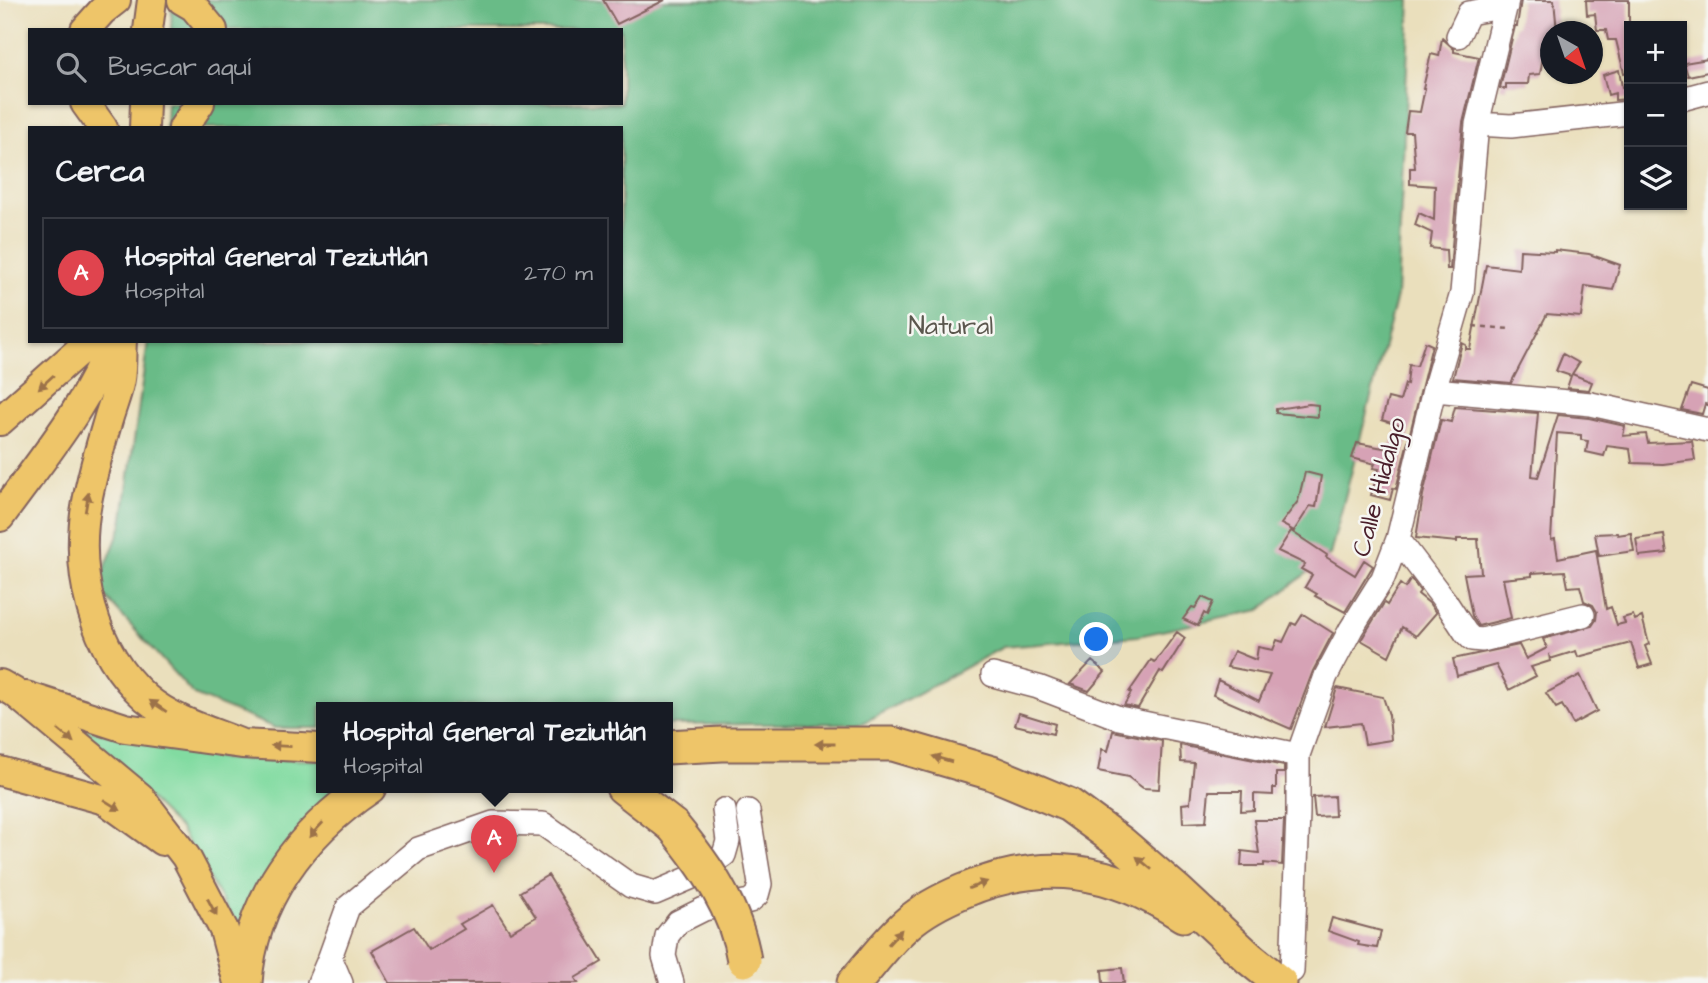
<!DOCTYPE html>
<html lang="es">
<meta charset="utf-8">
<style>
body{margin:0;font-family:"Architects Daughter",sans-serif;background:#242831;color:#f1f3f6}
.controls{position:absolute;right:21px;top:21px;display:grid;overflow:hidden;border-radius:0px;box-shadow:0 2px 5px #0004}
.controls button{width:63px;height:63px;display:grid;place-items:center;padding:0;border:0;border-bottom:2px solid #363941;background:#171b24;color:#f1f3f6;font:35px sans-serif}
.compass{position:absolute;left:1540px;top:21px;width:63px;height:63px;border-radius:50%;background:#171b24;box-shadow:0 2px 5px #0004;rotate:140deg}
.you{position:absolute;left:1097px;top:640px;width:24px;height:24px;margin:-18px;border:5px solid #fff;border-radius:50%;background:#1a73e8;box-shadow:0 0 0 10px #1a73e833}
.badge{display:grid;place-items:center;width:46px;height:46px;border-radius:50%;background:#d1495b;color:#fff;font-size:23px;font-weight:700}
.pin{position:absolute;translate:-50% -58px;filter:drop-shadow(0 2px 4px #0008)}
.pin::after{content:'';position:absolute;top:37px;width:24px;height:21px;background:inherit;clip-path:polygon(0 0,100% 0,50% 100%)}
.popup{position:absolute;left:316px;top:702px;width:357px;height:91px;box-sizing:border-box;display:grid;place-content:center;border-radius:0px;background:#171b24;filter:drop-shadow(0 2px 5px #0005);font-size:23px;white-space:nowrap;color:#9ea1a6}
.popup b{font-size:26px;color:#f1f3f6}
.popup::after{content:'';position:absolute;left:50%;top:100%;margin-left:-14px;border:14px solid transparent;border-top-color:#171b24}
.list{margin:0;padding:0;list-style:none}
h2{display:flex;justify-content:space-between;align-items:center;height:91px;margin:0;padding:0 28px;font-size:30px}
h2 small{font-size:23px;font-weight:400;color:#9ea1a6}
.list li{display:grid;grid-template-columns:46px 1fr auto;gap:21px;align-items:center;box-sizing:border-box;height:112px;margin:0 14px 14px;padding:0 14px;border:2px solid #363941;border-radius:0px}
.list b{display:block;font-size:26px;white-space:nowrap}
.list p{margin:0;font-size:23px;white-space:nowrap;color:#9ea1a6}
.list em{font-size:23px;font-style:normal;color:#9ea1a6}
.icon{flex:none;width:38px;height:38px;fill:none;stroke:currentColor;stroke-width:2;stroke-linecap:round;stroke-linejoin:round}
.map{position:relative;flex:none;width:1708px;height:983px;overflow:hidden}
.search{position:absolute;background:#171b24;box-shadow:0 2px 5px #0004;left:28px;top:28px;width:595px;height:77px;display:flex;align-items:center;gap:18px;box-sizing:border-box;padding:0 24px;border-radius:0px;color:#9ea1a6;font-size:26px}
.panel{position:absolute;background:#171b24;box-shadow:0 2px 5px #0004;left:28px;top:126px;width:595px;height:217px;border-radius:0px}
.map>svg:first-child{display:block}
.green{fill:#82dba1;stroke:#667d66;stroke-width:2}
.forest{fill:#69bb87;stroke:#5a6d59;stroke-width:2}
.building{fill:#d6a2b5}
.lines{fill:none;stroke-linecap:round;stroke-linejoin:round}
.minor-casing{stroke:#82625e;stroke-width:26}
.major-casing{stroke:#82625e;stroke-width:32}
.highway-casing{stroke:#82625e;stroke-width:37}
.path{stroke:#82625e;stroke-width:2.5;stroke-dasharray:5 5;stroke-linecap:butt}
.minor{stroke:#fff;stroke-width:23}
.major{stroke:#eec569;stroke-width:28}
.highway{stroke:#eec569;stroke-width:33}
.highway-bridge-casing{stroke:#82625e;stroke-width:37;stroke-linecap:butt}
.highway-bridge{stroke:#eec569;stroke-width:33}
.oneway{fill:#9c724a}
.labels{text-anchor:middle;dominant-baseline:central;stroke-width:5;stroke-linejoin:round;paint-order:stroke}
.park-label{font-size:26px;fill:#5b574e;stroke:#f6f6f2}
.street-label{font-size:26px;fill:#4a1f2b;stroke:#f6f6f2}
</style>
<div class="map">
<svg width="1708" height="983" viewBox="0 0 1708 983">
<rect width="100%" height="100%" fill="#f6f6f2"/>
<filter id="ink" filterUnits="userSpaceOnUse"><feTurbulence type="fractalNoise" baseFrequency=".0143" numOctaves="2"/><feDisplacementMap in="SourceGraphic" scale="14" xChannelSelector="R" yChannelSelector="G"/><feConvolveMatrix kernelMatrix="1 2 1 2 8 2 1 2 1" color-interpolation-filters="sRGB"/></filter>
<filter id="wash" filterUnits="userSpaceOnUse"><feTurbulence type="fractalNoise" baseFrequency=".00686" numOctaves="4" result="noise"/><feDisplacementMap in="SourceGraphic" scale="28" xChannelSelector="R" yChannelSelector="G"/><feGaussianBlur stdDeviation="1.57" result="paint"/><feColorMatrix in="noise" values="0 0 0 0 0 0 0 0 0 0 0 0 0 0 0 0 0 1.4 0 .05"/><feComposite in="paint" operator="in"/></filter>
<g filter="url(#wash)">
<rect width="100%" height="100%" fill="#eadfbc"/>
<path class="green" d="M77 727 225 759 321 760V787H355L245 940 180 829Z"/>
<path class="forest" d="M172 0H1410L1397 296 1330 555 1260 610 1138 636 1003 647 863 723 667 725V707H321V728H275L194 695 97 588 122 525 148 341H621V128H166L167 103H621V30H171Z"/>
<g id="blocks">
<path class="building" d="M603 0H665L617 24Z
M1521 0H1554L1557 32H1550V51H1544L1540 74 1529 75 1528 84H1506V89L1500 88 1515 26H1517Z
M1586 0H1629V72L1624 73 1616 40H1608L1606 30H1597L1595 14 1587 15Z
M1442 38 1454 49V52L1479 57 1463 123 1450 269H1447L1446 250 1430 248 1432 233 1415 225 1419 213 1434 220 1435 186 1410 184V168H1415L1412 132H1405L1408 111 1420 112 1425 88H1423L1431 54 1439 56Z
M1708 59V72L1688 76 1684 63Z
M1619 70 1622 87 1629 86V99L1615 100V93L1608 95 1603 75Z
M1520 250 1555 252V250L1589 254 1620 265 1613 290 1585 286 1581 317 1547 314 1511 383 1453 378 1462 343 1466 345V349H1470L1486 265 1519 269Z
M1425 342 1432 345 1396 489 1393 488 1390 500 1371 495 1379 469 1373 468 1375 464 1352 458 1357 443 1388 449 1394 440 1398 425 1382 420 1388 398 1400 401 1405 384 1407 385 1409 365 1417 366Z
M1563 354 1579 363 1572 374 1592 382 1589 390 1567 388 1571 376 1556 371Z
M1691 385 1708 390V405L1705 404 1702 414 1682 410Z
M1309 404 1318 405V417L1276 413V409Z
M1455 407 1538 413 1532 476 1538 477 1558 415 1589 418 1625 426 1623 436 1646 434 1648 443 1692 441 1695 460 1663 464 1632 463 1630 449 1607 446 1604 456 1586 452 1588 441 1581 440V435L1557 433 1551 540 1555 539 1558 558 1596 550 1606 609 1611 607 1617 625 1625 623 1623 618 1633 615 1635 620 1642 617 1649 644 1645 646 1652 664 1639 668 1631 643 1578 657 1576 651 1550 659 1549 654 1550 661 1531 667 1536 676 1509 690 1496 665 1457 676 1453 659 1519 645 1526 659 1547 648 1543 639 1592 626 1596 620 1597 612 1593 605 1584 601 1580 586 1568 587 1565 571 1532 573V576L1503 579 1511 618 1478 626 1472 616 1464 574 1481 573 1478 539H1457V542L1416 538 1423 495 1441 420 1451 422Z
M1305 472 1321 476 1316 507 1310 506 1294 531 1281 524 1298 501Z
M1291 531 1327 555 1326 557 1355 575 1364 560 1373 566 1345 612 1315 596 1317 594 1305 587 1312 575 1301 569 1305 564 1278 551Z
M1617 533 1618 535 1631 533 1634 551 1599 556 1595 534Z
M1664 535 1667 553 1639 556 1636 539Z
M1411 579 1420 591 1418 594 1429 603 1436 613 1416 636 1402 627 1389 656 1361 640 1384 603 1387 605 1400 584 1405 588Z
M1202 597 1213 602 1207 615 1204 613 1198 626 1183 619 1192 607 1195 608Z
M1303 614 1333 633 1313 671 1291 729 1213 695 1218 680 1259 701 1270 675 1227 667 1234 651 1256 660 1258 647 1273 650 1277 640 1283 642 1292 623 1296 625Z
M1177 632 1185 638 1163 673 1160 671 1138 708 1124 705 1131 693 1129 692 1151 660 1155 662Z
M1092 661 1105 672 1089 691 1070 684Z
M1580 675 1597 711 1573 724 1562 705 1556 708 1546 693Z
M1337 688 1383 697 1389 715 1391 740 1365 744 1361 723 1325 727Z
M1019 713 1055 724 1053 734 1015 725Z
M1113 731 1162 741 1159 789 1143 788 1128 777 1098 771 1102 749 1108 751Z
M1180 745 1284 766V773H1276V788H1273V795L1254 794V810L1241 811 1242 791H1209L1206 822 1183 823 1182 804 1190 803 1194 763 1181 762Z
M1334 796 1335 816 1315 817 1313 797Z
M1254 820H1284L1282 865 1264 863V866H1241L1242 851 1259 853Z
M548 875 602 962 575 978 578 983H390L372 951 414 927 429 950 464 929 460 924 493 905 510 932 536 917 520 892Z
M1332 918 1381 931 1377 948 1358 945 1359 942 1328 931Z
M1122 968 1124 983H1103L1102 970Z"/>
</g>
</g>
<g filter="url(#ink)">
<use href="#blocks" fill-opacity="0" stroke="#82625e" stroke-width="2"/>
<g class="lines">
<g class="minor-casing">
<path id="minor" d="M1458 36 1469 13 1506 6
M1682 99 1708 92
M1477 124 1511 126 1629 113
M1434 390 1591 404 1708 430
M1398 539 1445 601 1466 633 1472 639 1482 640 1583 615
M993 675 1038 687 1119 718 1298 755
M1292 971 1298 813V755L1326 676 1351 629 1383 578 1398 539 1434 390 1462 293 1477 124 1507 0
M319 983 330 957
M341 983 330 957 348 907 418 849 493 823 543 824 631 886 655 893 690 878 724 855 728 841 724 810
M672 983 664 956 667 936 678 922 704 909 750 901 757 895 760 884 748 811"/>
</g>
<g class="major-casing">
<path id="major" d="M182 0 194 7 213 30
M85 30 102 11 116 0
M148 30 152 0
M85 103 103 128
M144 128 145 103
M183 128 200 103
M122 341C121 353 122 367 120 379 118 392 112 406 108 420 100 447 92 474 87 502 74 571 92 650 146 698 173 721 210 731 242 744
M0 421 90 341
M0 517C40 461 87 407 111 341
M0 684 14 692 140 797 186 857 224 930 238 983
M26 696 125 728 242 744 321 748
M0 771 105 800 162 841"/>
</g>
<g class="highway-casing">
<path id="highway" d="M667 747 722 744H893L992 773 1069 805 1121 843 1178 892 1249 958 1280 983
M623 787 673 826
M245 983C250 900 302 832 369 787
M854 983C871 964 888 940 908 923 924 909 944 899 963 891 1043 857 1111 868 1183 915"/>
</g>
<path class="path" d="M1473 326 1510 329"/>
<use href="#minor" class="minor"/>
<use href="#major" class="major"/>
<use href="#highway" class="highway"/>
<g class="highway-bridge-casing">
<path id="highway-bridge" d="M673 826C705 865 736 908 744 960"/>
</g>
<use href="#highway-bridge" class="highway-bridge"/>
</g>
<defs><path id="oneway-solid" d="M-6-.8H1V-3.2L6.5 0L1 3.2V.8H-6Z" transform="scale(1.75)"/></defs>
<g class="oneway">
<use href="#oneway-solid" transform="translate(46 382) rotate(138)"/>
<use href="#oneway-solid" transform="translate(87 502) rotate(-80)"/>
<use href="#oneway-solid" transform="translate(158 706) rotate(-146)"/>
<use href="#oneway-solid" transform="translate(66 736) rotate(40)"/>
<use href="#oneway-solid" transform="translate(825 744) rotate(180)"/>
<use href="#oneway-solid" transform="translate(281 746) rotate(-177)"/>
<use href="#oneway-solid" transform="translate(942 759) rotate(-164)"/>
<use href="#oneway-solid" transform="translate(112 805) rotate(32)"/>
<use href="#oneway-solid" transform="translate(316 830) rotate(133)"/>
<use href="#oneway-solid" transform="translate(1144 863) rotate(-140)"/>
<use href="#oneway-solid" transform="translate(978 885) rotate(-21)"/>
<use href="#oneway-solid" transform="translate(212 907) rotate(62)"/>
<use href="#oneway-solid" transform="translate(895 937) rotate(-48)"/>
</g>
</g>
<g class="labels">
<g class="park-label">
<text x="951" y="326">Natural</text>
</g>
<g class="street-label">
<text transform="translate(1379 487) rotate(-75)">Calle Hidalgo</text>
</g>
</g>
</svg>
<div class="controls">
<button>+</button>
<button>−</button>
<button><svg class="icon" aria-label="layers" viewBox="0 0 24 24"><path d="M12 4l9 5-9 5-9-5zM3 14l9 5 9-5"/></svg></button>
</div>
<svg class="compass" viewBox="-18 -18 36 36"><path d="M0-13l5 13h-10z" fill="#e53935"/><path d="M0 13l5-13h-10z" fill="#9ea1a6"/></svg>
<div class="you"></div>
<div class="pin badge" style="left:494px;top:873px;background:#e0444e">A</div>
<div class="popup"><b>Hospital General Teziutlán</b>Hospital</div>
<div class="search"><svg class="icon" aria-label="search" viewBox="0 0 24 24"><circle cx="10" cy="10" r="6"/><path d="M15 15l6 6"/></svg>Buscar aquí</div>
<section class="panel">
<h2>Cerca<small></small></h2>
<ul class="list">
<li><span class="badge" style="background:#e0444e">A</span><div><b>Hospital General Teziutlán</b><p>Hospital</p></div><em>270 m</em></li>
</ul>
</section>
</div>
